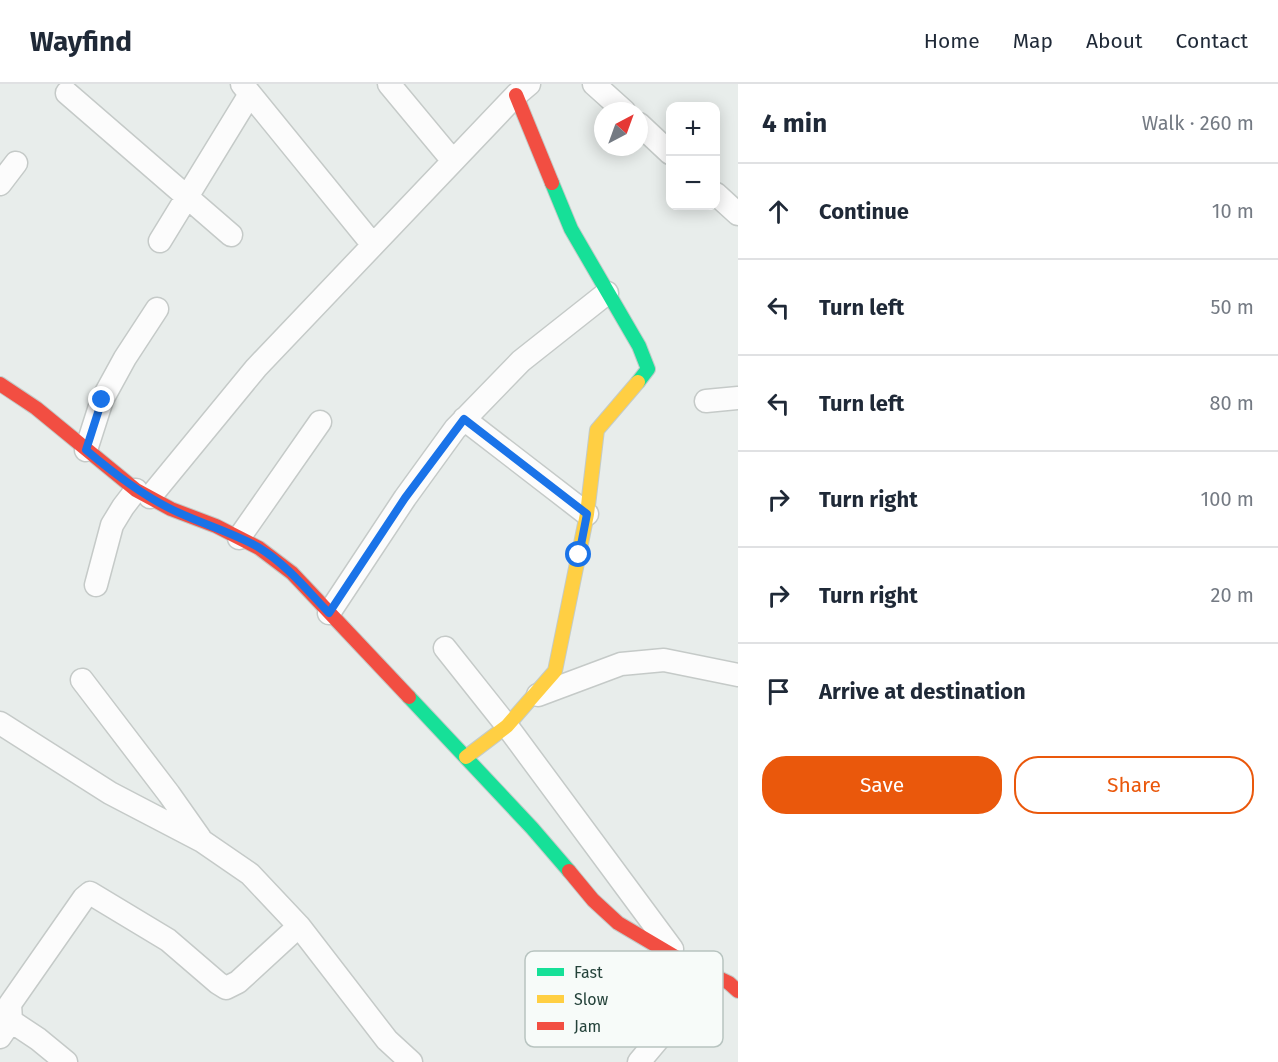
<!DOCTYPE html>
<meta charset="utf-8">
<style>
body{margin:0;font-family:"Fira Sans",sans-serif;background:#f2f2f3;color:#1f2937}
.controls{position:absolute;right:18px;top:18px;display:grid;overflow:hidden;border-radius:12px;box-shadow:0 3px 15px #0003}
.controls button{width:54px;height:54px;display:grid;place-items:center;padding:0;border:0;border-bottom:2px solid #e0e1e3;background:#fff;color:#1f2937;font:30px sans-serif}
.compass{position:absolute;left:594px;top:18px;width:54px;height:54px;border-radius:50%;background:#fff;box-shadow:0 3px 15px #0003;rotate:41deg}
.stop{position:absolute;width:18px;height:18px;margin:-14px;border:4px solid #1a73e8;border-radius:50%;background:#fff}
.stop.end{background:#1a73e8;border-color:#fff;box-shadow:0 2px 6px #0008}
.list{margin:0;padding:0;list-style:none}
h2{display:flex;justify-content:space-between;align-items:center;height:78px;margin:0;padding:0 24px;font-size:26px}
h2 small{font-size:20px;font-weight:400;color:#747a83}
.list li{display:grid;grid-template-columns:39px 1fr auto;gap:18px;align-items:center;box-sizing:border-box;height:96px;padding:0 24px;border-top:2px solid #e0e1e3}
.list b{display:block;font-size:22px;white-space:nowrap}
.list em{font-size:20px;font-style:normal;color:#747a83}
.actions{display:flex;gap:12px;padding:18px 24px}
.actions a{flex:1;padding:14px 0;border:2px solid #ea580c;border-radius:24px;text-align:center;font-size:21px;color:#ea580c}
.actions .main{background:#ea580c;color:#fff}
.icon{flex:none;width:33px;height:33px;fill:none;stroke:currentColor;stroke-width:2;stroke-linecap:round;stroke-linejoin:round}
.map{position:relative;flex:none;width:738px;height:978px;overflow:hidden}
header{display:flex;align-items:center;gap:36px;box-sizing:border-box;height:84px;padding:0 30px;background:#fff;border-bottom:2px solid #e0e1e3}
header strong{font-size:28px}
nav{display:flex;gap:33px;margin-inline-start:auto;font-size:21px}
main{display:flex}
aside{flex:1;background:#fff}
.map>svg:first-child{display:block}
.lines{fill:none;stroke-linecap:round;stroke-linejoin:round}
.street-casing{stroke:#c5cac8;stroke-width:25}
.fast-casing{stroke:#c3cbc8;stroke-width:16}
.slow-casing{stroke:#c3cbc8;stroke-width:16}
.jam-casing{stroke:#c3cbc8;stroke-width:16}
.street{stroke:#fcfcfc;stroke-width:22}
.fast{stroke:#16e098;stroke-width:14}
.slow{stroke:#ffcf43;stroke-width:14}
.jam{stroke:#f24e42;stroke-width:14}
.route{stroke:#1a73e8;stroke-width:8}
.key{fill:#f7fbf9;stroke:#b8c4c0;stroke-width:1.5}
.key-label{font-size:16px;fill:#24423a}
</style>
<header>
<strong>Wayfind</strong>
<nav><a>Home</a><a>Map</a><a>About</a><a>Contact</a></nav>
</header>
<main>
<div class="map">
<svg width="738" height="978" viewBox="0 0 738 978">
<rect width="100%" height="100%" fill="#e8edeb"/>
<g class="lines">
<g class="street-casing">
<path id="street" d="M242 0 373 161
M389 0 453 77
M594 0 624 27
M67 9 231 151
M639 40 670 69
M0 100 16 79
M716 110 738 130
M160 157 250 10
M706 317 738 314
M464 335 587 430
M86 366 102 316 125 274 157 225
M150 413 256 284 516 11 529 0
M239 454 320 338
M96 501 112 441 123 423 136 406
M329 529 405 414 455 345 521 277 607 209
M445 564 507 642 672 865
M82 596 169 710 200 754
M538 611 621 580 664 576 738 591
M0 639 110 709 202 757 250 790 299 842 387 956 411 978
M11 937 38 955 66 978
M0 953 11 937 10 920 84 814 90 809 168 856 218 899 226 904 238 898 299 842
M639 978 712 891"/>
</g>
<g class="fast-casing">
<path id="fast" d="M552 99 571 145 639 262 648 285 638 298
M409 613 532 744 569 787"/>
</g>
<g class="slow-casing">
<path id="slow" d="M466 673 507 642 555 587 587 430 597 346 638 298"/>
</g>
<g class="jam-casing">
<path id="jam" d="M516 11 552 99
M0 300 36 324 136 406 171 425 216 442 259 464 292 489 409 613
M569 787 593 816 618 839 679 875 729 899 738 907"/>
</g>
<use href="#street" class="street"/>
<use href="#fast" class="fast"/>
<use href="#slow" class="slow"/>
<use href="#jam" class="jam"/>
</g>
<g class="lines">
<path class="route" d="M102 316 86 366C112 388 139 409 169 424 198 439 230 447 258 463 286 480 307 506 329 529L405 414 464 335 587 430 579 471"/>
</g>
<rect x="525" y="867" width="198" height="96" rx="9" class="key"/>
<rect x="537" y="884" width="27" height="8" fill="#16e098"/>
<rect x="537" y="911" width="27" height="8" fill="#ffcf43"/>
<rect x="537" y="938" width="27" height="8" fill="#f24e42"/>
<g class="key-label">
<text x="574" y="894">Fast</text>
<text x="574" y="921">Slow</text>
<text x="574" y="948">Jam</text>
</g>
</svg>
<div class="controls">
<button>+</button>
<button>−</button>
</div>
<svg class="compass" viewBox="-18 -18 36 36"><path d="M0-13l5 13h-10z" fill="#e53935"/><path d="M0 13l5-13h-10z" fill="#747a83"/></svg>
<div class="stop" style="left:579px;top:471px"></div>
<div class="stop end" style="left:102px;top:316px"></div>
</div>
<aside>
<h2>4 min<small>Walk · 260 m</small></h2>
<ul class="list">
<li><svg class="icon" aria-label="ahead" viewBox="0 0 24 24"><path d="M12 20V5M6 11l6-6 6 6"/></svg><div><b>Continue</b></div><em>10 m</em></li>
<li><svg class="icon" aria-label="left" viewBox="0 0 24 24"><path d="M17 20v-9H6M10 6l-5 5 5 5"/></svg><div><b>Turn left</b></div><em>50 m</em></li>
<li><svg class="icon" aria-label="left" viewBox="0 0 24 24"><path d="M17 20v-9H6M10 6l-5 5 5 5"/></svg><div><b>Turn left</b></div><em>80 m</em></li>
<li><svg class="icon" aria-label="right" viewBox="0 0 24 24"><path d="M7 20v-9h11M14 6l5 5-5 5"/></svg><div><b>Turn right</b></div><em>100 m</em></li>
<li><svg class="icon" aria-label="right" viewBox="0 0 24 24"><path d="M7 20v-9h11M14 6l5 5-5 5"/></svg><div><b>Turn right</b></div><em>20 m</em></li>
<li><svg class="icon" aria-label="arrive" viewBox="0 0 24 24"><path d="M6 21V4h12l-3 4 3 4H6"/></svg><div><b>Arrive at destination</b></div></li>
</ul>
<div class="actions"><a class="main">Save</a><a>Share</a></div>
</aside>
</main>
